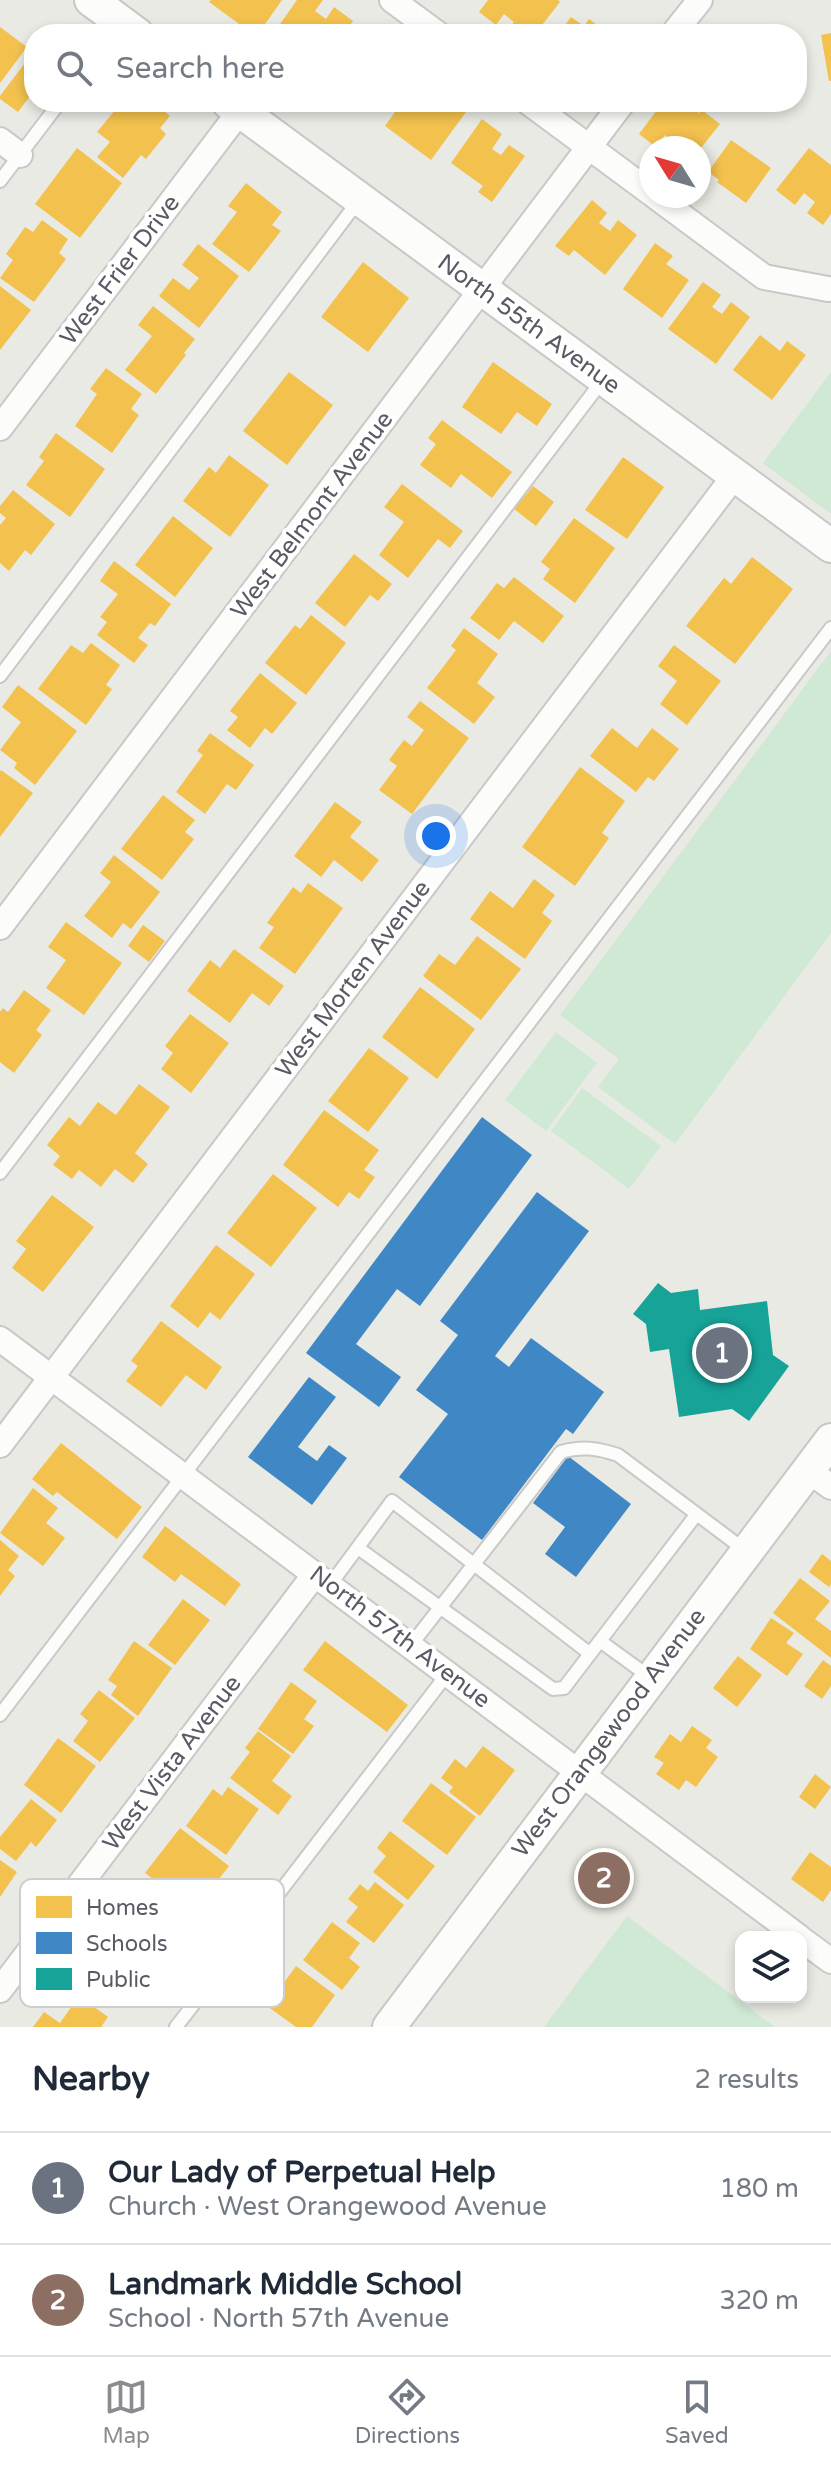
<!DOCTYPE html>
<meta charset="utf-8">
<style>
body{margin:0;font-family:"Varela Round",sans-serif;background:#f6f6f7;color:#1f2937}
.controls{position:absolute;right:24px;bottom:24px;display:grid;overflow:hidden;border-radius:16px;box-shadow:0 4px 12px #0003}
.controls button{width:72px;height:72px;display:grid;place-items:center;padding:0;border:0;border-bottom:2px solid #e0e1e3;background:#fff;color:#1f2937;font:40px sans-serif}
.compass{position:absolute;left:639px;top:136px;width:72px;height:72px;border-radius:50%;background:#fff;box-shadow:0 4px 12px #0003;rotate:307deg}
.you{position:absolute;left:436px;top:836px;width:28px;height:28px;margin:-20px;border:6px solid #fff;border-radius:50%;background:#1a73e8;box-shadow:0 0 0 12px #1a73e833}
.badge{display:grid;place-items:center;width:52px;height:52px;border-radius:50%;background:#8c8c90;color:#fff;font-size:26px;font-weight:700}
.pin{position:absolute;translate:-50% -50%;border:4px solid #fff;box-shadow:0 2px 8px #0006}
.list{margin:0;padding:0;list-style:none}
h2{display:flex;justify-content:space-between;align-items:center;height:104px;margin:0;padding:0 32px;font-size:34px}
h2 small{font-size:26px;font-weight:400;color:#747a83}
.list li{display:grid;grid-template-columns:52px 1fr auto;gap:24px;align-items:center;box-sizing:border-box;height:112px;padding:0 32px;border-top:2px solid #e0e1e3}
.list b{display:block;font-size:30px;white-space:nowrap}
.list p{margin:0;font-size:26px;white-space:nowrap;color:#747a83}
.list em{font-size:26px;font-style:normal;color:#747a83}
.icon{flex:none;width:44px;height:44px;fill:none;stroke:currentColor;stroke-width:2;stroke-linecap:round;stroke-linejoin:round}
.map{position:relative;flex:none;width:831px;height:2027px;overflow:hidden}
.search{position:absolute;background:#fff;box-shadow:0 4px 12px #0003;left:24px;right:24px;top:24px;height:88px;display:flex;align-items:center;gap:20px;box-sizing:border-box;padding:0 28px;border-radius:32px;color:#747a83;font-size:30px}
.sheet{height:328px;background:#fff}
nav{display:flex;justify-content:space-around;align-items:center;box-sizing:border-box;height:112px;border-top:2px solid #e0e1e3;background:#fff;font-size:22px;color:#747a83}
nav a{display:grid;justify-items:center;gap:4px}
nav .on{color:#8c8c90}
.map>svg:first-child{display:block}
.green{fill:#cfe9d4}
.homes{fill:#f2c14e}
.schools{fill:#3f88c5}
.public{fill:#17a398}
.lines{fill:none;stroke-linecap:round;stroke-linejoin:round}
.lane-casing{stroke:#c8c8c8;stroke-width:16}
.street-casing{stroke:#c8c8c8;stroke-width:28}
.secondary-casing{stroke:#c7c7c7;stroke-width:36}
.lane{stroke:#fcfcfb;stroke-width:12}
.street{stroke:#fcfcfb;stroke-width:24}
.secondary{stroke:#fcfcfb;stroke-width:32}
.labels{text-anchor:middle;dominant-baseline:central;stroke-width:8;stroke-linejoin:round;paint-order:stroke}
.street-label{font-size:24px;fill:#595a63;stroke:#fff}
.key{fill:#fff;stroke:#cdced0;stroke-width:2}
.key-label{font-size:22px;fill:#595a63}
</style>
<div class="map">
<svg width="831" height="2027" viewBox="0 0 831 2027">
<rect width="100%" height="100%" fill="#eaeae4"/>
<path class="green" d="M831 372V514L763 463Z
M831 651V933L675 1144 598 1087 619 1059 560 1015Z
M556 1032 597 1063 546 1131 505 1100Z
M582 1088 661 1146 629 1189 551 1131Z
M627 1916 775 2027H544Z"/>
<path class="homes" d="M211 0H282L258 34H253L209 2Z
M297 0H323L315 11 326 19 334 7 353 21 344 34H273Z
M488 0H558L560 2 535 34H505L514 22 504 14 496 25 479 12Z
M571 17 584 26 589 19 609 34H558Z
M765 24 766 34H739L738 29Z
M0 27 27 47 0 83Z
M831 33V81H829L821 35Z
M801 43 805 67 797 69V44Z
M34 51V91L18 112 0 99V96Z
M139 102H153L170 116 160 128 166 134 146 159 141 155 123 178 97 157 110 142 97 132 121 103 131 112Z
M402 102H438L443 106 445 102H453L466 112 431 160 385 126Z
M663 102H689L687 104 699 113 702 110 720 124 701 148H671L675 143 665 135 656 147 639 134Z
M482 119 502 134 492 149 501 155 509 145 525 156 492 202 478 192 483 186 451 163Z
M731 140 771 168 746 203 717 182 719 180 708 172Z
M77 148 122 183 80 238 35 204Z
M809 148 831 165V214L823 225 807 213 815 202 804 193 795 205 776 190Z
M246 183 282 212 272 225 281 231 249 272 212 244 237 212 228 206Z
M592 200 607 213 599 223 610 231 618 220 637 235 605 275 574 250 569 256 555 246Z
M42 220 68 239 59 253 66 259 34 302 0 278 13 260 6 254 25 227 33 232Z
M655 243 673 256 666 264 689 280 662 318 623 289Z
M198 244 239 276 199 328 159 296 173 278 189 290 199 278 182 265Z
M363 262 409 298 368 352 321 317Z
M703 282 721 295 712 307 722 314 731 302 750 317 716 364 668 329Z
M0 286 31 310 0 350Z
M153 306 195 339 184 353 186 355 156 394 125 370 152 336 138 325Z
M760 335 780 351 787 341 806 355 772 400 733 370Z
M493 362 552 404 537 426 517 412 501 434 462 407Z
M106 368 142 394 131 409 139 415 112 453 75 426 97 394 90 389Z
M289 372 333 405 287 465 243 431Z
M442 420 512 472 492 498 461 474 451 488 420 465 436 444 428 438Z
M56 433 105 469 70 517 26 485 44 461 39 457Z
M229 455 269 485 230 537 183 501 209 467 216 473Z
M623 457 664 487 627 539 585 510Z
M402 484 463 531 450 548 438 539 408 578 379 555 404 522 384 507Z
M533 486 554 502 536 526 514 509Z
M13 490 55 524 31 555 25 550 9 571 0 563V525L6 518 0 513V506Z
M173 516 213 548 175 597 135 565Z
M574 518 615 548 575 603 543 579 550 569 541 562Z
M354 554 392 584 378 601 370 595 345 627 315 603Z
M752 557 793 589 735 664 686 626 724 578 731 584Z
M114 561 171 604 155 626 150 623 138 638 148 645 134 663 97 635 107 622 100 617 118 594 100 581Z
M514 577 564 616 543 643 514 621 499 640 470 618 497 583 504 588Z
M311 615 346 643 306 695 265 663 295 625 300 629Z
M464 628 498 654 477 683 495 697 474 724 427 688 456 650 451 646Z
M91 643 120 665 106 685 112 689 86 725 38 689 71 645 83 653Z
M674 645 721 681 687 725 660 704 677 681 658 666Z
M260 673 297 703 272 734 265 728 250 748 227 730 238 717 230 711Z
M18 685 77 731 35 785 14 768 17 763 0 750 21 722 2 707Z
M420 701 469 738 412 814 379 790 397 766 389 760 404 740 412 746 424 730 407 717Z
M612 728 637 748 652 728 679 749 654 781 648 777 636 792 590 756Z
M210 733 254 765 236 790 227 784 205 814 176 792 203 755 197 751Z
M580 767 625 801 602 833 609 838 575 886 522 847Z
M1 770 33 793 0 837V772Z
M163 795 195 820 185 832 194 839 162 880 121 849Z
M335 802 362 822 350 837 379 860 362 882 334 860 321 877 294 856Z
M114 855 160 892 131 929 123 923 112 938 84 916 111 882 100 873Z
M534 879 555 895 542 913 552 921 525 959 470 919 490 891 513 908Z
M308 883 343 908 295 974 259 948 274 927 267 923 293 887 301 893Z
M66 922 122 963 84 1015 46 988 66 960 48 947Z
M143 925 165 941 149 962 128 946Z
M477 936 521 969 481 1020 423 976 439 954 455 965Z
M234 949 284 986 269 1006 252 993 230 1023 187 991 210 960 220 968Z
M420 987 475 1029 437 1079 382 1037Z
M24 990 51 1010 36 1030 42 1035 14 1073 0 1062V1012L3 1008 8 1012Z
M190 1014 229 1043 191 1093 161 1069 173 1053 165 1046Z
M369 1048 409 1078 368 1132 328 1101Z
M139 1084 170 1107 135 1153 148 1164 133 1183 115 1169 101 1187 79 1170 72 1179 53 1165 60 1156 47 1145 69 1117 80 1126 98 1102 116 1115Z
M324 1110 379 1150 364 1170 375 1177 359 1199 349 1192 338 1207 283 1165Z
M273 1174 317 1208 271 1267 227 1233Z
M52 1195 94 1227 43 1292 12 1268 26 1249 16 1241Z
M216 1245 255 1274 220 1320 210 1312 198 1328 170 1306Z
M161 1321 222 1367 206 1390 186 1375 161 1407 126 1381 138 1366 131 1361Z
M61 1443 142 1507 117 1539 57 1492 53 1496 32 1479Z
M33 1488 58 1508 46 1523 65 1538 43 1566 0 1533Z
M165 1526 241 1584 225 1606 181 1574 175 1582 142 1557Z
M0 1540 19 1556 8 1570 15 1576 0 1596Z
M822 1554 831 1561V1584L829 1587 809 1572Z
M800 1578 830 1601 815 1619 831 1631V1658L773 1613Z
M183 1599 210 1620 175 1665 148 1645Z
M771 1618 794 1633 786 1643 803 1654 787 1676 750 1649Z
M134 1641 172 1668 138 1716 111 1695 117 1686 108 1680Z
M325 1641 408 1705 387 1732 303 1670Z
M738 1656 762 1675 737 1707 713 1688Z
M823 1660 831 1666V1686L822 1699 804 1686Z
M291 1682 317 1701 304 1719 314 1726 293 1754 258 1729Z
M99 1690 135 1718 100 1762 73 1741 88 1721 80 1714Z
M692 1726 712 1740 706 1748 718 1757 696 1787 686 1780 679 1790 656 1774 664 1763 654 1757 670 1734 681 1742Z
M258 1731 291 1756 272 1781 292 1796 278 1815 230 1778 250 1752 245 1748Z
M58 1738 96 1766 61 1813 24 1785Z
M483 1746 515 1770 480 1816 449 1792 453 1787 441 1778 455 1759 466 1768Z
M815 1774 831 1787 815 1809 799 1797Z
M431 1783 476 1817 447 1855 402 1821Z
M228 1787 259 1809 226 1855 186 1826 213 1789 222 1796Z
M31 1799 57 1820 36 1847 31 1842 16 1861 0 1849V1837Z
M180 1828 229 1866 194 1911 145 1873Z
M390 1831 435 1866 408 1900 373 1872 386 1856 377 1848Z
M810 1852 831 1867V1890L823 1902 791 1879Z
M0 1860 17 1872 0 1897Z
M375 1882 404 1905 374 1943 346 1922 358 1907 348 1899 360 1884 368 1891Z
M332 1922 360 1943 349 1958 360 1967 342 1990 303 1960Z
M296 1966 335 1995 312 2027H296L267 2006Z
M79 1996 108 2017 101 2027H33L44 2012 60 2023Z"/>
<path class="schools" d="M482 1117 532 1155 420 1306 397 1289 356 1344 401 1377 379 1407 306 1353Z
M537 1192 589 1231 495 1356 509 1367 531 1338 604 1392 573 1434 566 1429 482 1540 399 1477 448 1414 416 1390 458 1335 440 1321Z
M309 1377 336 1397 298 1447 317 1461 329 1445 347 1458 312 1505 248 1457Z
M568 1456 631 1504 576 1577 545 1554 565 1527 533 1503Z"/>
<path class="public" d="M658 1283 671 1293 698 1289 700 1310 767 1301 773 1355 789 1366 749 1421 732 1409 679 1417 669 1349 650 1352 646 1324 633 1314Z"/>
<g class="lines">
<g class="lane-casing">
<path id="lane" d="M0 181 60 102
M0 676 359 200
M0 1173 602 381
M358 1548 553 1689 564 1688 696 1515
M330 1585 392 1501 589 1653
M600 1641 651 1678
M411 1645 561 1452C582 1446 597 1448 618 1455L746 1551
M0 1715 831 628
M176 2027 448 1673"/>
</g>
<g class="street-casing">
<path id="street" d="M392 0 438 34
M673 34 700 0
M528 102 651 193
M0 140 20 155
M655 196 764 277 828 289
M0 428 240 111
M0 927 623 102
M0 1339 799 1937
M0 1445 735 475
M808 1470 831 1487
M801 1939 831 1961
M0 1990 315 1574"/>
</g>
<g class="secondary-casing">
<path id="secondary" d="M91 0 137 34
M228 102 831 546
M389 2027 831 1440"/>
</g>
<use href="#lane" class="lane"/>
<use href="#street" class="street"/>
<use href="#secondary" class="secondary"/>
</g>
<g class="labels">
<g class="street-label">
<text transform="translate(120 270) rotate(-53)">West Frier Drive</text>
<text transform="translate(529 324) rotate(36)">North 55th Avenue</text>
<text transform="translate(312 515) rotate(-53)">West Belmont Avenue</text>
<text transform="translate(353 979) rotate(-53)">West Morten Avenue</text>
<text transform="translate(400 1637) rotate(37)">North 57th Avenue</text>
<text transform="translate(609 1733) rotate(-53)">West Orangewood Avenue</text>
<text transform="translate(172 1763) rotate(-53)">West Vista Avenue</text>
</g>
</g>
<rect x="20" y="1879" width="264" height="128" rx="12" class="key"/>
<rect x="36" y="1896" width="36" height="22" fill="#f2c14e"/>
<rect x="36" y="1932" width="36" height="22" fill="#3f88c5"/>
<rect x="36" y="1968" width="36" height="22" fill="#17a398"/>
<g class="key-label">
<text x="86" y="1915">Homes</text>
<text x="86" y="1951">Schools</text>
<text x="86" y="1987">Public</text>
</g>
</svg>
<div class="controls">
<button><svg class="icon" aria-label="layers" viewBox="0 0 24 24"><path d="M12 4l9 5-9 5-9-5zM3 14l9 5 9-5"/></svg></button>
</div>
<svg class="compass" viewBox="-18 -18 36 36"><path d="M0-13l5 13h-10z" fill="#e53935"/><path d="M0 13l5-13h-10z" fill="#747a83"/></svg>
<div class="you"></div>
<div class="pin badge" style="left:722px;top:1353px;background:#6b7280">1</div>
<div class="pin badge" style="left:604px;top:1878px;background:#8d6e63">2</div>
<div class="search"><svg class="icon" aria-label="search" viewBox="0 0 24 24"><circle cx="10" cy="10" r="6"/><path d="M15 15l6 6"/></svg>Search here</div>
</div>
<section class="sheet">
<h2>Nearby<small>2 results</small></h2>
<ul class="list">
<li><span class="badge" style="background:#6b7280">1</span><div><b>Our Lady of Perpetual Help</b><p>Church · West Orangewood Avenue</p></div><em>180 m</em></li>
<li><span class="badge" style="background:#8d6e63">2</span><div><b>Landmark Middle School</b><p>School · North 57th Avenue</p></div><em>320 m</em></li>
</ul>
</section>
<nav>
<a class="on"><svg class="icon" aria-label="map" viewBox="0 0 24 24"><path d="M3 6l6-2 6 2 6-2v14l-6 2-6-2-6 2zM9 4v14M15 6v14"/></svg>Map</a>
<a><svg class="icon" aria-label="directions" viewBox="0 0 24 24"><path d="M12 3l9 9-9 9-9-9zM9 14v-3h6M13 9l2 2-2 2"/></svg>Directions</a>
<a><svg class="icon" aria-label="saved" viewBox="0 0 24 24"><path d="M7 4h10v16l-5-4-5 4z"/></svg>Saved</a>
</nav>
